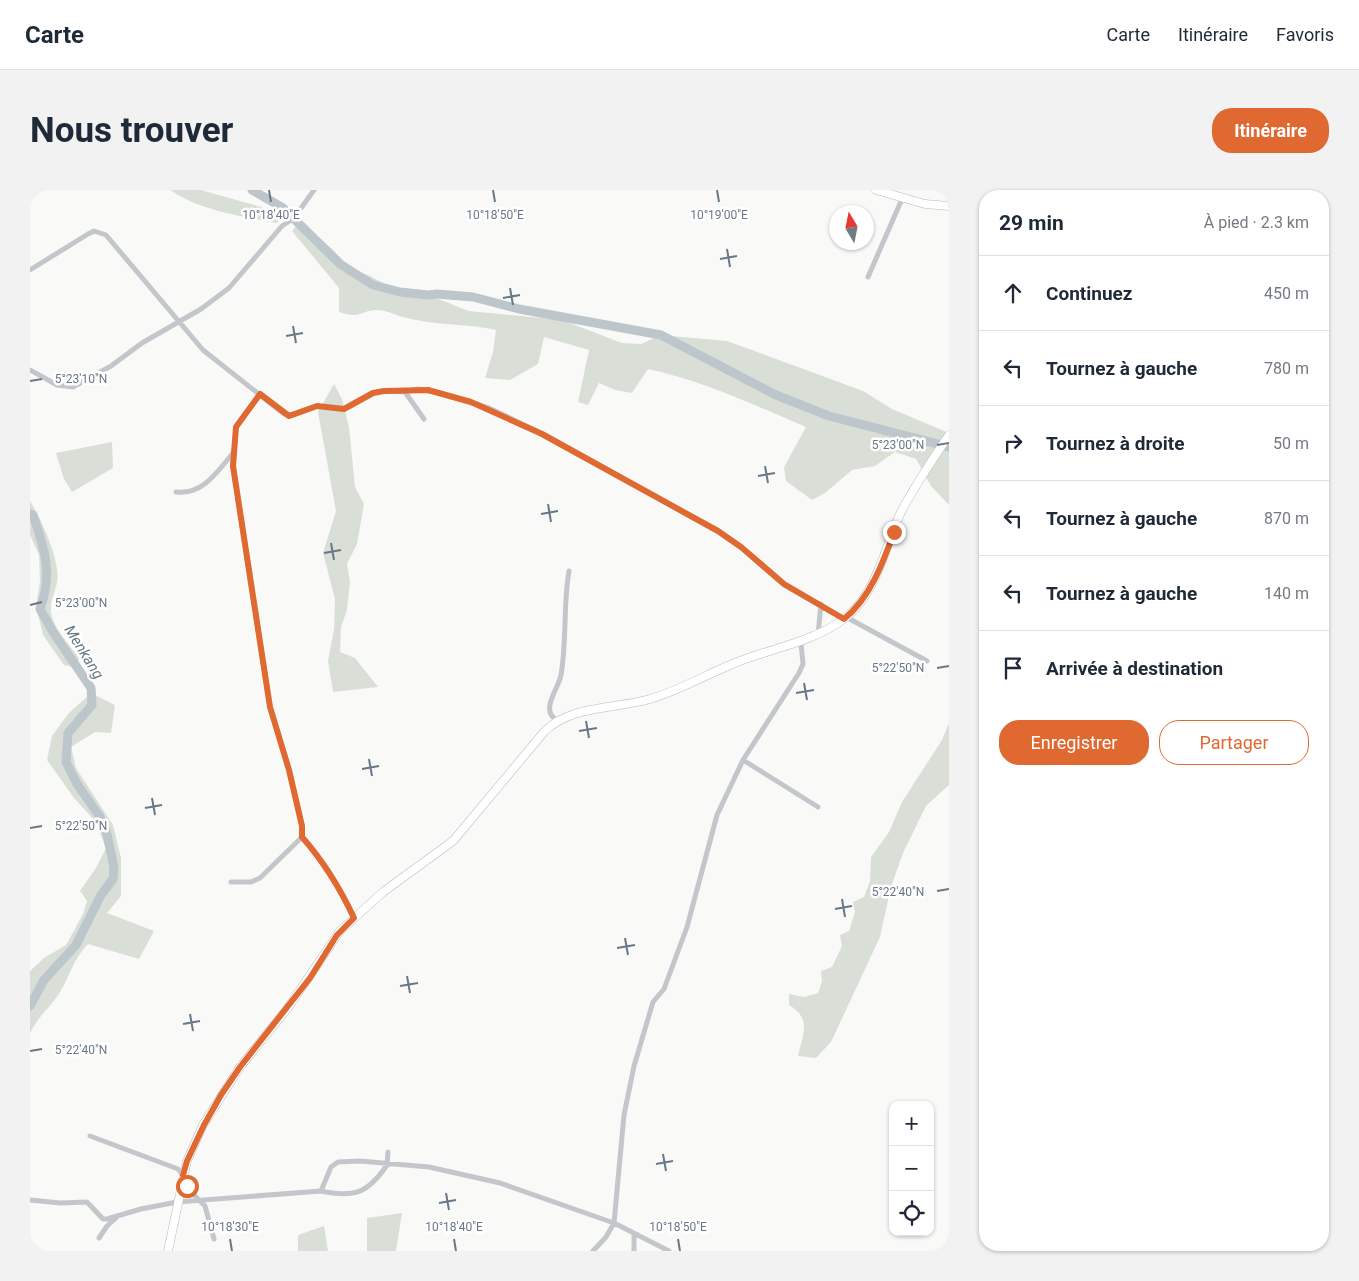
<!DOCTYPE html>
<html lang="fr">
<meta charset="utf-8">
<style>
body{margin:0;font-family:Roboto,sans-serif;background:#f2f2f3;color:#1f2937}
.controls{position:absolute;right:15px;bottom:15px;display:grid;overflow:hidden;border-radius:10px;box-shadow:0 1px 4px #0004}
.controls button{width:45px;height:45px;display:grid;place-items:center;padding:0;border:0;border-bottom:1px solid #e0e1e3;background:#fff;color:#1f2937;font:25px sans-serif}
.compass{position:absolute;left:799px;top:15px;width:45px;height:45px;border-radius:50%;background:#fff;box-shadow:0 1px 4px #0004;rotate:350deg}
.stop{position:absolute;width:15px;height:15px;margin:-11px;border:4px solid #e06931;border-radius:50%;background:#fff}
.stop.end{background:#e06931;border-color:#fff;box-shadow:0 1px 5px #0008}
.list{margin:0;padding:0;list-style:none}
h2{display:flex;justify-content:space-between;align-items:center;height:65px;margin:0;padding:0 20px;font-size:21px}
h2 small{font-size:16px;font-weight:400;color:#747a83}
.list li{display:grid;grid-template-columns:32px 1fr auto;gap:15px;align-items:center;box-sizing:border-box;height:75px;padding:0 20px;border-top:1px solid #e0e1e3}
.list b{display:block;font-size:19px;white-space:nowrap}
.list em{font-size:16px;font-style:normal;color:#747a83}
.actions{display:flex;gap:10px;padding:15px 20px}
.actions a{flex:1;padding:11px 0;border:1px solid #e06931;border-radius:20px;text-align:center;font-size:18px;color:#e06931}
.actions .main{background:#e06931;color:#fff}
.icon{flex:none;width:28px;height:28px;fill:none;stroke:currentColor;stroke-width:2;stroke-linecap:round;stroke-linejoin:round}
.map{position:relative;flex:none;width:919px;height:1061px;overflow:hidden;border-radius:20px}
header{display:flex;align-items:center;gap:30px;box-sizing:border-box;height:70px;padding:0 25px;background:#fff;border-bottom:1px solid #e0e1e3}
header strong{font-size:24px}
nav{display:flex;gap:28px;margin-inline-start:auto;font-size:18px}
.intro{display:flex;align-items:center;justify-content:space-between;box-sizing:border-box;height:120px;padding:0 30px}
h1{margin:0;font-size:35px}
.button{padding:12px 22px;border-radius:20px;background:#e06931;color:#fff;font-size:18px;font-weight:700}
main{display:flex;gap:30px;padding:0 30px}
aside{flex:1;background:#fff;border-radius:20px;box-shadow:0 1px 4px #0004}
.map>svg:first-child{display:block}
.green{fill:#d9dfd7}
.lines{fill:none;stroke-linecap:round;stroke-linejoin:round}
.river{stroke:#bcc6cb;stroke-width:9}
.secondary-casing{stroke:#b6bbc0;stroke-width:9}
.street{stroke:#c3c7cb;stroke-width:5}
.secondary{stroke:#fff;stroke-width:8}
.route{stroke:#e06931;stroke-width:6}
.ticks{fill:none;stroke:#697888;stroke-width:2}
.labels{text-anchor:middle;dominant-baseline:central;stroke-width:5;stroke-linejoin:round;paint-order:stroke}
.water-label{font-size:15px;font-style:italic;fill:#657883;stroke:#fff}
.ticks-label{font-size:12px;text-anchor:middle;fill:#697888;stroke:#fff;stroke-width:5;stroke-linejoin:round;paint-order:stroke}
</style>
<header>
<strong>Carte</strong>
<nav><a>Carte</a><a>Itinéraire</a><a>Favoris</a></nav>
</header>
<div class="intro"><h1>Nous trouver</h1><a class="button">Itinéraire</a></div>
<main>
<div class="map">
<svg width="919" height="1061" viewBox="0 0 919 1061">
<rect width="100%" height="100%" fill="#f9faf8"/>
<path class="green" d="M140 0H171L231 17 250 26 247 33C211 26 171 21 140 0Z
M270 31 303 60 322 80 338 85 370 102 398 105 439 121 532 130 592 153 611 154 631 145 697 151 833 201 862 219 919 243V315L901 296 886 269 865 262 845 276 822 280 795 303 782 310 756 291 754 277 776 237C724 215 674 191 618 179L602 203 585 200 569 193 558 215 548 212 559 160 514 147 508 174 480 190 455 188 463 162 466 140C435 133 404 136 373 127 365 125 354 119 346 120 326 122 332 129 309 122V98L262 41Z
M304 194 312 209 319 237 325 297 334 314 327 354 317 374 320 392 317 420 311 437 310 462 325 468 348 497 303 502 298 471 304 439 305 409 293 363 306 321 288 222Z
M82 252 83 278 42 302 34 289 26 263Z
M0 311C11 328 31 372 27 392 25 406 17 413 23 430 28 443 41 457 49 468L48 478 34 475 13 445 6 416 10 391 9 365 0 345Z
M61 503 85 515 81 543 65 542 41 557 46 578 83 635 91 668V706L77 723 124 741 109 769 58 754C44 768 40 785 30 802 21 817 9 825 0 843V781L14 768 36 755 53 724 57 711 50 701 66 678 76 658 65 631 44 608 17 570 22 546 39 523Z
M919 533V595L896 616 873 663 861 697 850 747 801 852 786 868 768 866C773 843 782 829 759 815V804L774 807 788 803 792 791 791 781 802 777 812 756 810 745 819 741 825 722 823 712 834 707 840 691 841 667 859 642 872 612 912 550Z
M372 1023 366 1061H337V1028Z
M294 1036 298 1061H268V1045Z"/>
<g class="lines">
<path class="river" d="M222 0 253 18 310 74 343 95 370 102 398 105 407 104 443 107 489 119 631 145 746 205 799 226 919 257
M0 324 3 325C15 360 23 384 10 419L23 442 61 498 62 515 38 543 36 572 47 594 70 627 77 644 84 678 83 689 71 705 46 755 14 790 0 816"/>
<g class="secondary-casing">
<path id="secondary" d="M846 0 895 14 919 16
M138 1061 157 971 173 935 210 877 257 819 310 741 353 702 423 651 514 542C540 515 586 519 620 509 648 501 674 486 700 475 739 458 781 454 815 428 848 402 854 358 871 322 885 295 902 270 919 245"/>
</g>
<path class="street" d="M0 80 58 44 64 41 76 45 173 160 254 224 264 225 287 216 314 219 343 203 354 201 375 202 388 199 410 203 459 218 513 244 687 341 711 357 754 395 814 429
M838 87 872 9
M0 180 27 195 43 197 81 176 112 153 171 119 199 98 252 36 264 28 284 0
M375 202 394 229
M230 204 206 237 203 276 240 517 259 580 272 636V647C294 672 310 698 324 728
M146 302C173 305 187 282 203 263
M816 427 897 471
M788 445 791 414
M527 530C509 521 529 498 531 485 537 450 533 415 539 381
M713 570 788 617
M201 692H221L230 688 272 647
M60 946 148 979 153 985 159 1000 175 1016 184 1049
M291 1001C325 1008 338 1003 357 975L358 962
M0 1010 30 1013 57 1012 73 1029H77L111 1019 147 1012 291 1001 301 977 308 972 330 971 399 977 470 993 584 1033 639 1061
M69 1048 77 1036 86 1028
M563 1061 576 1047 584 1033 594 925 604 876 623 812 634 799 657 737 687 625 713 570 769 483 773 474 771 453
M604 1061V1043"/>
<use href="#secondary" class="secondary"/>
</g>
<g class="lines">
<path class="route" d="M157 996 153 985 157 971 174 935 191 905 210 877 280 788 307 745 324 728C310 698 294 672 272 647V636L259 580 240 517 203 276 206 237 230 204 259 226 287 216 314 219 343 203 354 201 398 200 441 212 512 244 688 341 711 357 754 394 814 429C840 408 853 373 864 342"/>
</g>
<path class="ticks" d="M239 0 241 12M463 0 465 12M687 0 689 12M697 59 700 77M690 69 707 66M480 98 483 115M473 108 490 105M263 136 266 153M256 146 273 143M0 191 12 189M907 255 919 253M735 276 738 293M728 286 745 283M518 314 521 332M511 324 528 321M301 353 304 370M294 363 311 360M0 415 12 412M907 478 919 476M774 493 777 510M766 503 784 500M556 531 559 548M549 541 567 538M339 569 342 586M332 579 349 576M122 608 125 625M115 618 132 615M0 638 12 636M907 701 919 699M812 709 815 727M805 719 822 716M595 748 598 765M587 758 605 755M377 786 380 803M370 796 388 793M160 824 163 841M153 834 170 831M0 861 12 859M633 964 636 981M626 974 643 971M416 1003 419 1020M409 1013 426 1010M200 1049 202 1061M424 1049 426 1061M648 1049 650 1061"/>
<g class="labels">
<g class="water-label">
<text transform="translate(54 462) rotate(58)">Menkang</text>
</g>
</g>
<g class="ticks-label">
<text x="241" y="29">10°18'40"E</text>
<text x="465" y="29">10°18'50"E</text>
<text x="689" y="29">10°19'00"E</text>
<text x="51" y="193">5°23'10"N</text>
<text x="868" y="259">5°23'00"N</text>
<text x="51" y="417">5°23'00"N</text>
<text x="868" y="482">5°22'50"N</text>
<text x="51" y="640">5°22'50"N</text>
<text x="868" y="706">5°22'40"N</text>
<text x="51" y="864">5°22'40"N</text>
<text x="200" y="1041">10°18'30"E</text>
<text x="424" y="1041">10°18'40"E</text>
<text x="648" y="1041">10°18'50"E</text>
</g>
</svg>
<div class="controls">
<button>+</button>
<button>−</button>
<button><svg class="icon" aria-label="locate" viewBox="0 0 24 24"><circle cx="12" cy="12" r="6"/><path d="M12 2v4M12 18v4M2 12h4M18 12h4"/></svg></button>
</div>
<svg class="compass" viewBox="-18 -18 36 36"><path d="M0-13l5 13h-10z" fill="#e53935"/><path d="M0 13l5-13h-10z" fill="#747a83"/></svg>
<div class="stop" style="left:157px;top:996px"></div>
<div class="stop end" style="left:864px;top:342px"></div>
</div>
<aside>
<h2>29 min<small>À pied · 2.3 km</small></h2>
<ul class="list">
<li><svg class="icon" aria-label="ahead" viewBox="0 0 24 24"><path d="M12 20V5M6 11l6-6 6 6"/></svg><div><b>Continuez</b></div><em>450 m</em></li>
<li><svg class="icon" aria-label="left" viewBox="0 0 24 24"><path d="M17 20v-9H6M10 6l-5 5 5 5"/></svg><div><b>Tournez à gauche</b></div><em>780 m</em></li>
<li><svg class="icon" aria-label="right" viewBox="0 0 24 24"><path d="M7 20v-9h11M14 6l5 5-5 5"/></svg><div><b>Tournez à droite</b></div><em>50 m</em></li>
<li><svg class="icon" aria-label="left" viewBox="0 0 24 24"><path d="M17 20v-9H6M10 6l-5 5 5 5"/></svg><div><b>Tournez à gauche</b></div><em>870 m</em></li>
<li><svg class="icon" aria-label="left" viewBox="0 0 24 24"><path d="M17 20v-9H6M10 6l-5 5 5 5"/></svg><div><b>Tournez à gauche</b></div><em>140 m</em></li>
<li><svg class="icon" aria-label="arrive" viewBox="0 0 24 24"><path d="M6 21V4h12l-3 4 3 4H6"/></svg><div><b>Arrivée à destination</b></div></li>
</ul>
<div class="actions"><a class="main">Enregistrer</a><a>Partager</a></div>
</aside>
</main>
